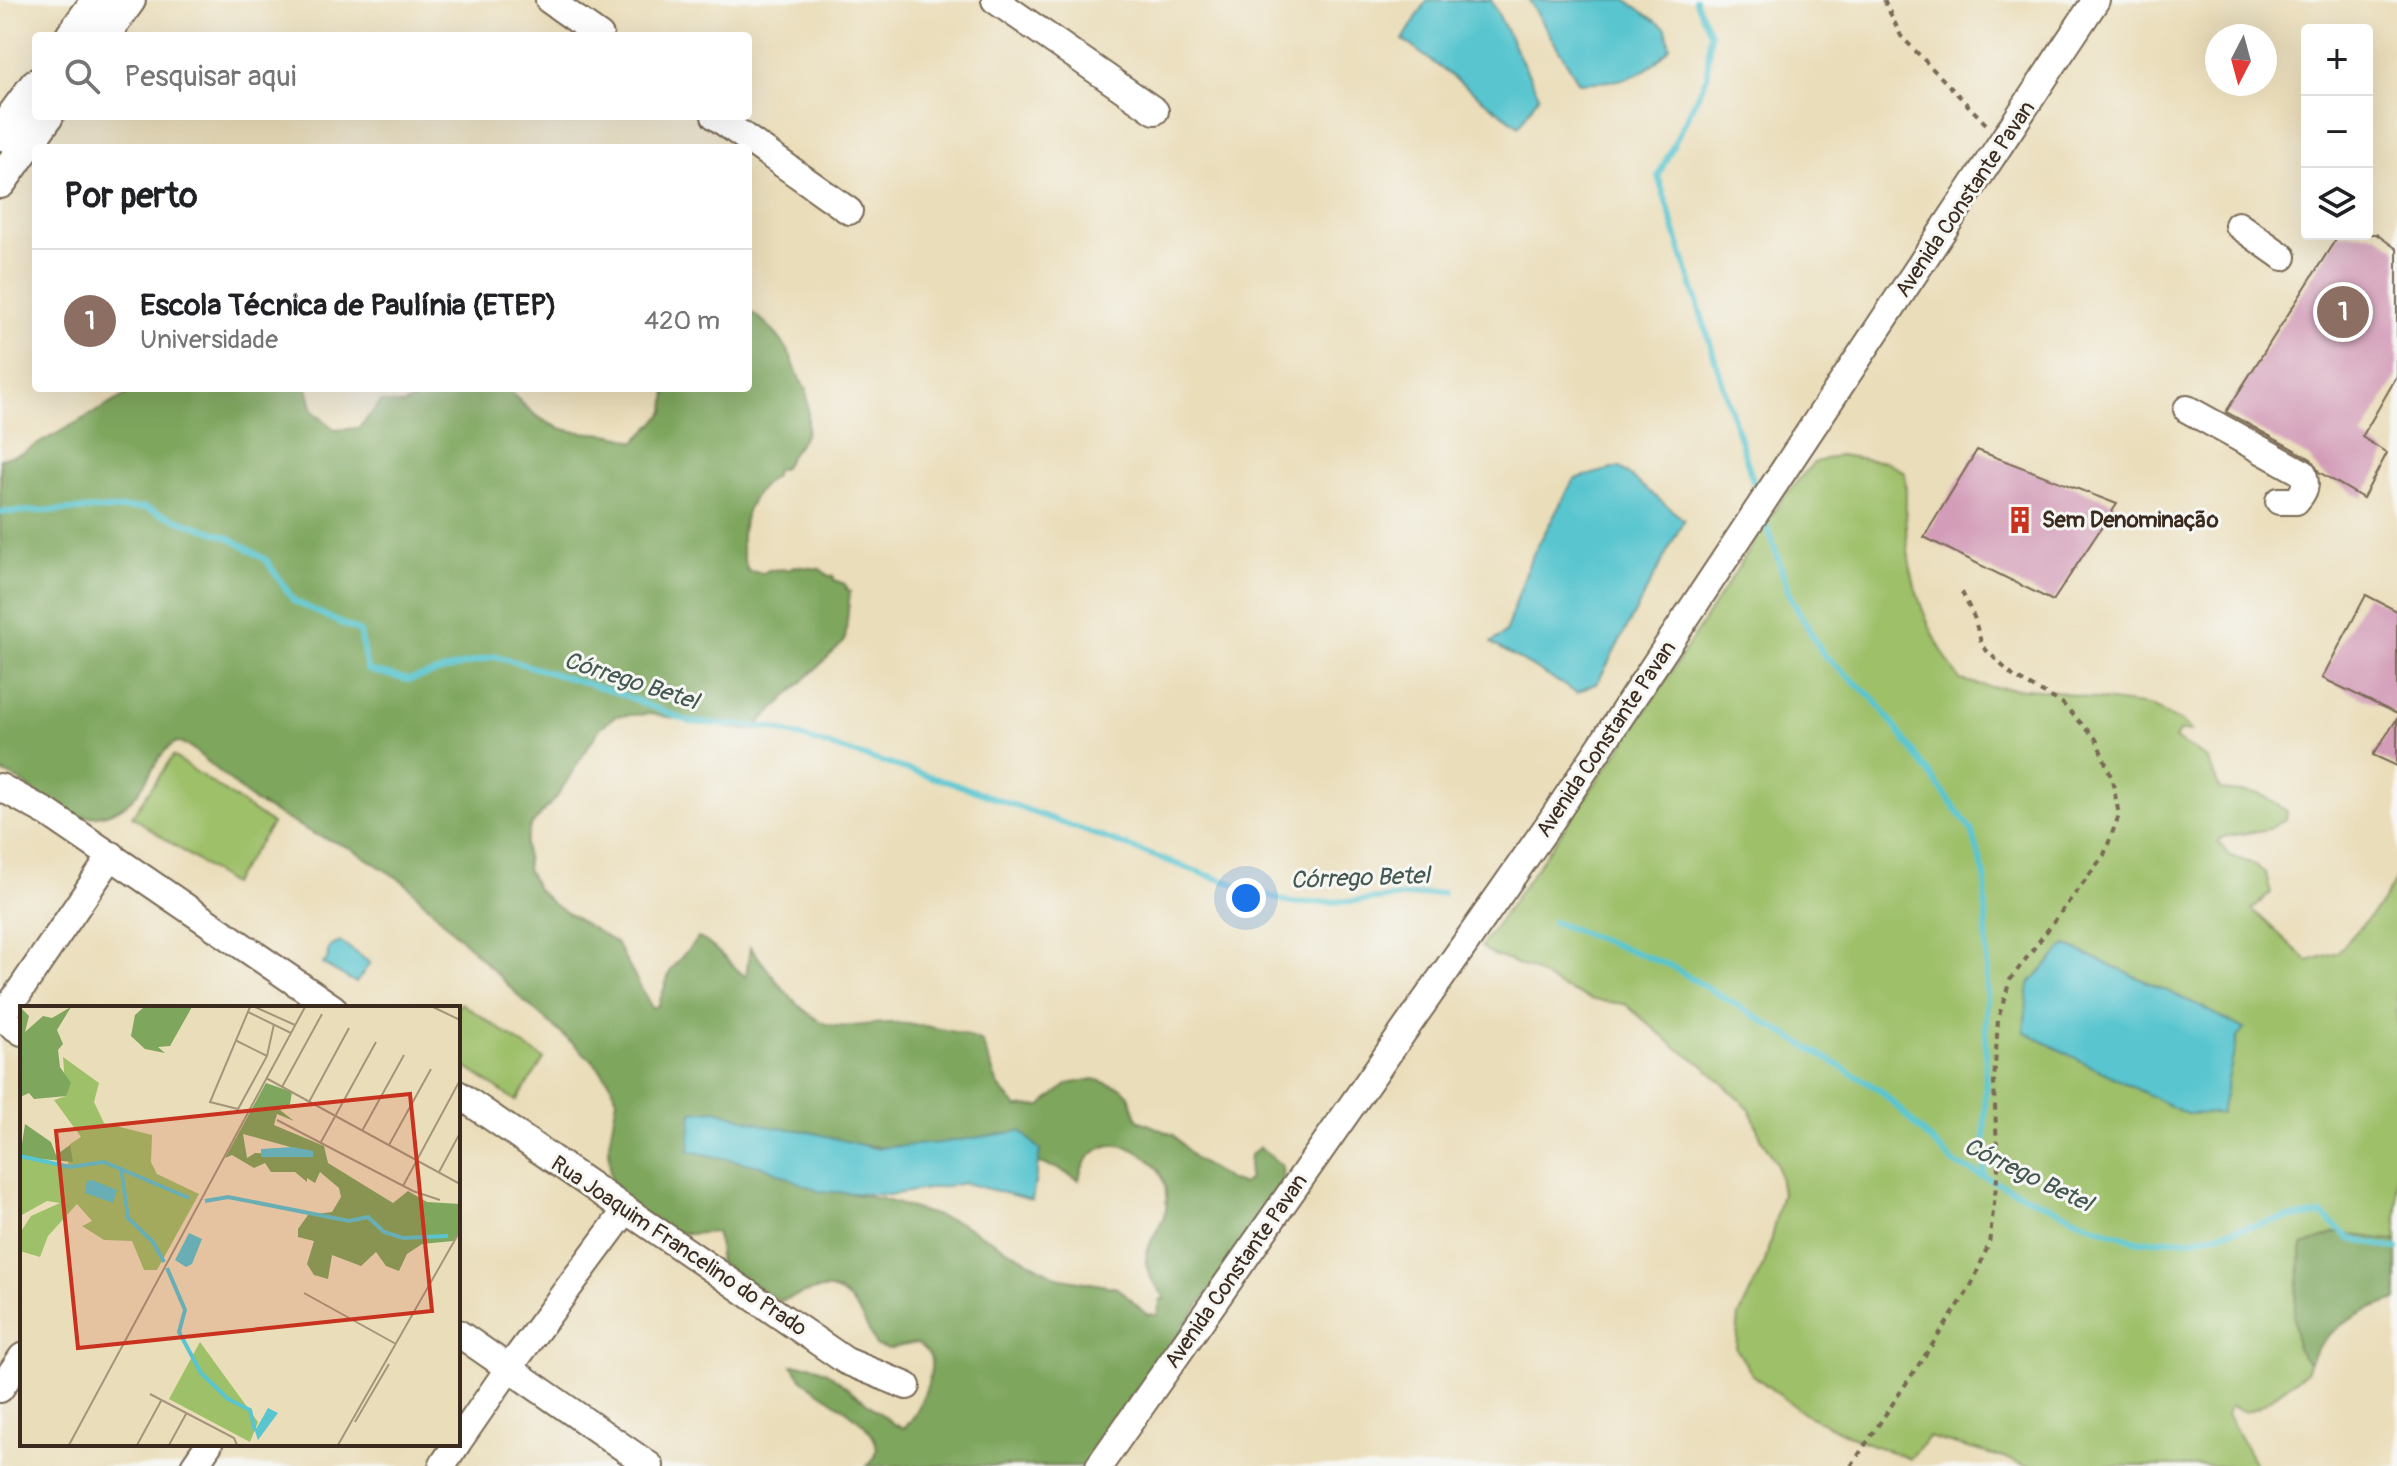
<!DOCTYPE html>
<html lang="pt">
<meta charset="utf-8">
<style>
body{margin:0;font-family:Pangolin,sans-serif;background:#f6f6f6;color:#202124}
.controls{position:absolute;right:24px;top:24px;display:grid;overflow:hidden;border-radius:8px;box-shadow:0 8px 32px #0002}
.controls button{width:72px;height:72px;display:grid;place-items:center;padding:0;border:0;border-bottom:2px solid #e0e0e0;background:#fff;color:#202124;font:40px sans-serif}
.compass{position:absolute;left:2205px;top:24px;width:72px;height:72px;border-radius:50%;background:#fff;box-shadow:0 8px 32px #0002;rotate:186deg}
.you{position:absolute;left:1246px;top:898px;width:28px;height:28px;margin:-20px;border:6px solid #fff;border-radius:50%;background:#1a73e8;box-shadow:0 0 0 12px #1a73e833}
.badge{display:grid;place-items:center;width:52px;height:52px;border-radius:50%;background:#1a73e8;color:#fff;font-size:26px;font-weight:700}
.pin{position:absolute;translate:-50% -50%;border:4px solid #fff;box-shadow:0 2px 8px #0006}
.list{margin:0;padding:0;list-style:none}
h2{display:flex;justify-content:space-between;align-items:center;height:104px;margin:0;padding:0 32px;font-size:34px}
h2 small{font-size:26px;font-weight:400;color:#757577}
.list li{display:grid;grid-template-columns:52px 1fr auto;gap:24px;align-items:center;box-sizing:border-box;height:144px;padding:0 32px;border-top:2px solid #e0e0e0}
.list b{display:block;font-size:30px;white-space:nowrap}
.list p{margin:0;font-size:26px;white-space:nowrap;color:#757577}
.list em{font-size:26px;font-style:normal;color:#757577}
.icon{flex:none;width:44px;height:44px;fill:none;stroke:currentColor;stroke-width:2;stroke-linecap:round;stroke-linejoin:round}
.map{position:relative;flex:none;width:2397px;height:1466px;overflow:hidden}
.search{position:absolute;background:#fff;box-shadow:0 8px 32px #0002;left:32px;top:32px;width:720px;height:88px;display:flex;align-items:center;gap:20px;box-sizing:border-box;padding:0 28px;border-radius:8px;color:#757577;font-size:30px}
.panel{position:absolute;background:#fff;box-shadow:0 8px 32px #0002;left:32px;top:144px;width:720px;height:248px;border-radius:8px}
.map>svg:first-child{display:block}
.green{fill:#9ec069;stroke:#6c7544;stroke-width:2}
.forest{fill:#7ea65d;stroke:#5c683e;stroke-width:2;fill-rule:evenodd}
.water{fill:#58c5cf;stroke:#4a7876;stroke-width:2}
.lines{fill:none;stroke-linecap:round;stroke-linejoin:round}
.stream{stroke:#58c5cf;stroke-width:6}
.building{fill:#d39cb8}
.minor-casing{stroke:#786954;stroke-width:30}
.major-casing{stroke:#786954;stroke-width:36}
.path{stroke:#786954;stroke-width:4;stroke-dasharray:6 6;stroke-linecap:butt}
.minor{stroke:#fff;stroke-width:26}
.major{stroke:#fff;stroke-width:32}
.labels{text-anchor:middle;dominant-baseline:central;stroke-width:6;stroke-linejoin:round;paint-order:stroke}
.street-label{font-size:22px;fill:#3b2a1e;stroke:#f6f6f2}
.poi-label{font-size:22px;font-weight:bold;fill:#3b2a1e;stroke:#f6f6f2;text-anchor:start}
.water-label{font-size:24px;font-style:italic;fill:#445853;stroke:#f6f6f2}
.inset-river{fill:none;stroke:#58c5cf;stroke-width:4}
.inset-road{fill:none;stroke:#a4957b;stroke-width:2}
.view{fill:#c8321e;fill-opacity:0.15;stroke:#c8321e;stroke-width:4}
.inset-edge{fill:none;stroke:#3b2a1e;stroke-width:4}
</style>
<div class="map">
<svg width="2397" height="1466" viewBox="0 0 2397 1466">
<rect width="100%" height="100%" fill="#f6f6f2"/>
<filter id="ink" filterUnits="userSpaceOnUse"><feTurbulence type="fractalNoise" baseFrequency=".0125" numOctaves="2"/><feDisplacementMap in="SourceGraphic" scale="16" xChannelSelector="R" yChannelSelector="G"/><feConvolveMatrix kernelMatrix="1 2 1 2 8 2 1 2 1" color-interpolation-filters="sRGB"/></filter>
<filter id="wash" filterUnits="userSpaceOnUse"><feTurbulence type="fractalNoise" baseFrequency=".006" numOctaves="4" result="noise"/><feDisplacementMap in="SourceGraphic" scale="32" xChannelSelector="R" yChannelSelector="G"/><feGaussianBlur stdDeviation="1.8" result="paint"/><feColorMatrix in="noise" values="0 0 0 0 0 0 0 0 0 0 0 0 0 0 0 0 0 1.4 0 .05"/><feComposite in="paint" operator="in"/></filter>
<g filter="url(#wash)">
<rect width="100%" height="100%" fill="#eaddb9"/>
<path class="green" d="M1839 455 1886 462 1905 472C1907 491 1905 510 1906 529 1909 586 1928 633 1960 680L1991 687 2056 691 2087 698 2149 706 2182 722 2191 731 2179 732 2175 739 2207 758 2220 790 2260 794 2287 811 2286 819 2269 829 2223 837 2218 842 2229 855 2256 865 2266 874 2271 893 2252 909 2308 961 2338 952 2381 904 2397 877V1241L2336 1233 2303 1245 2294 1314 2297 1348 2309 1364 2306 1372 2259 1407 2246 1412 2230 1406 2227 1414 2256 1466H2024L2011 1460 1928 1437 1910 1459 1857 1439 1804 1414 1752 1374 1736 1348 1739 1316 1765 1262 1782 1193 1777 1164 1761 1138 1750 1109 1703 1065 1677 1048 1625 1004 1593 1000 1561 987 1530 969 1494 955 1481 947 1638 723 1783 498 1813 463Z
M173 756 272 824 231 884 132 816Z
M461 1003 544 1059 516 1101 458 1062 457 1008Z"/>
<path class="forest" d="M748 311C767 320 787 345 793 362 796 371 800 383 807 389 806 402 811 418 806 433 800 446 789 454 784 468L775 471V476C744 497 734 538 748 571L764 573 768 570 791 569 794 566 820 569 829 576 834 577V580L845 584 847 590 850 591 845 641 759 723 763 729 745 730 650 714 615 716 600 728 558 795 530 827 525 844 527 869 537 889 553 904 616 943 652 1008 658 1006 671 969 698 938C709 940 734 968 746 977L750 947C770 971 791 1004 818 1020 839 1033 868 1022 891 1023 918 1024 959 1030 982 1042L998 1085 1017 1107 1041 1106 1068 1084 1094 1079 1122 1088 1129 1095 1138 1120 1174 1135 1195 1159 1231 1181 1242 1184 1248 1180 1250 1155 1260 1147 1282 1166 1283 1185 1087 1466H867C905 1436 821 1396 804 1381 799 1376 796 1370 792 1365H811L827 1372 894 1424 904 1428C917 1417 936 1373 930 1357 928 1351 921 1347 916 1343L888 1349 876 1346C866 1325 851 1286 823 1289 809 1290 793 1297 780 1301L718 1262 720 1247 716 1232 689 1234 652 1227 618 1198 610 1177 609 1143 617 1099 610 1082 593 1061 524 1001 404 882 350 848 314 834 255 802 189 746 177 742C161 749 153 770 143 785 125 815 90 825 57 809 44 802 34 790 22 782 16 778 7 775 0 771V459L22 453 129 393 132 388H307L313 411 335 430 359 428 381 402 403 405 413 400 414 388H507C524 406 542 425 568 430 592 435 611 431 635 442L665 412 667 388H748ZM741 1132 925 1152 974 1144 1056 1168 1079 1180C1081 1167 1087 1157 1098 1150 1120 1135 1155 1157 1163 1179 1166 1186 1167 1202 1166 1209 1163 1226 1145 1244 1146 1261 1146 1275 1158 1288 1166 1299H1161L1157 1315 1146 1314 1118 1288 1057 1277 960 1223 882 1199 808 1186Z
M2336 1233 2397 1241V1300C2364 1309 2321 1330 2309 1364L2297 1348 2294 1314 2303 1245Z"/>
<path class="water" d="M1427 0H1491L1539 95 1519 126 1403 40Z
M1529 0H1626L1666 28 1670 47C1642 81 1621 81 1579 83Z
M1619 467 1684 520 1598 682 1577 693 1491 643 1505 633 1531 558 1574 479Z
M341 942 370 963 356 983 323 964 327 960 329 947Z
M2066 945 2202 1007 2244 1029 2237 1038 2221 1113 2186 1114 2024 1032 2029 984Z
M716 1110 771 1127 806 1131 874 1148 940 1143 1021 1131 1040 1150 1032 1200 965 1183 888 1195 818 1191 765 1167 689 1151 692 1112Z"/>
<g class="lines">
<path class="stream" d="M1695 0 1710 33 1707 77 1658 176 1757 494
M0 512 145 508 230 538 266 560 294 601 360 632 367 670 409 680 495 656 618 693 690 722 772 728 961 786 1204 874 1291 903 1356 901 1443 893
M1764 516 1790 596 1823 654 1875 700 1972 831 1985 876 1987 969 1984 1177
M1553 922 1669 965 1880 1090 1955 1164 2096 1227 2137 1241 2193 1239 2291 1217 2323 1215 2350 1239 2397 1249"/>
</g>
<g id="blocks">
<path class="building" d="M2339 234H2376L2397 249V376L2362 437 2387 453 2363 498 2319 472 2311 459 2226 412Z
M1977 450 2117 504 2053 601 1924 537Z
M2366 595 2397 611V714L2322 678Z
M2397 719V766L2373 755Z"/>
</g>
</g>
<g filter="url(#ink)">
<use href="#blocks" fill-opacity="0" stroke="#786954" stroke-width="2"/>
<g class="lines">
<g class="minor-casing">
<path id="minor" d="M549 0 600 36
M995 0 1155 111
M715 116 849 211
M2238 225 2283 257
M2187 409 2303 473C2307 485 2305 491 2296 501H2279
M0 787 48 813 333 1008
M0 1017 22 1032
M0 1020 112 855
M458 1094 846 1361 907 1386
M458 1333 650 1466
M0 1389 22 1357
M458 1442 509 1368 626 1210
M194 1466 209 1444
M442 1466 457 1444
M1099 1466 1549 824 2096 0"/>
</g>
<g class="major-casing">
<path id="major" d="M72 36 98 0
M103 36 129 0
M0 134 36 85
M0 182 47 116"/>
</g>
<path class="path" d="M1884 0 1901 36 1988 126
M1851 1466 1970 1288 1989 1244 1998 1170 1994 1084 1998 1019 2010 980 2104 855 2119 815 2112 779 2096 739 2062 703 2015 678 1982 646 1974 617 1960 588"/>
<use href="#minor" class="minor"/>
<use href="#major" class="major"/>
</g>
</g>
<defs>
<g id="building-bare" transform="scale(2.16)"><path d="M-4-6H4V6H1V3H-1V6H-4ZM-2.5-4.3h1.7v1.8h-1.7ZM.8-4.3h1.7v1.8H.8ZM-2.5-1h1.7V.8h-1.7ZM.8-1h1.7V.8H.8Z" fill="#c8321e" stroke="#f6f6f2" stroke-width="2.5" paint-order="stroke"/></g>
</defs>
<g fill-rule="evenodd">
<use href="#building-bare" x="2020" y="520"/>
</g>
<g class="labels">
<g class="street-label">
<text transform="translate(1965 199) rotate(-56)">Avenida Constante Pavan</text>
<text transform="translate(1606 739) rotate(-56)">Avenida Constante Pavan</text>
<text transform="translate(679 1246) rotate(34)">Rua Joaquim Francelino do Prado</text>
<text transform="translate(1236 1271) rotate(-55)">Avenida Constante Pavan</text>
</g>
<g class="poi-label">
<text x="2042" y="520">Sem Denominação</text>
</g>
<g class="water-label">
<text transform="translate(631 681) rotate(18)">Córrego Betel</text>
<text transform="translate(1360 878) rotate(-2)">Córrego Betel</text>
<text transform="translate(2028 1175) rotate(26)">Córrego Betel</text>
</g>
</g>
<g transform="translate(20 1006)">
<rect width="440" height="440" fill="#eaddb9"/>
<path d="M43 51 79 77 74 96 84 117 132 129 131 156 137 168 179 188 137 264H124L112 235 84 234 62 220 72 215 57 198 28 230 20 251 0 245V227L11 210 40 197 27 195 0 210V151L48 159 50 138 61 131 34 94 46 90ZM180 336 238 416 230 436 149 393Z" fill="#9ec069"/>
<path d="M0 1 9 10 5 26 23 10 32 12 51 1 37 24 43 38 38 44 40 61 51 77 46 90 14 93 9 87 0 91ZM124 1H172L150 40 138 41 145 47 125 43 111 30 115 9ZM246 77 272 86 270 98 260 104 274 115 257 108 254 119 304 140 308 157 373 197 388 185 407 196 440 198V226L433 235 402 238 387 248 379 265 366 260 356 246 341 260 312 249 308 273 294 269 287 258 294 235 278 231V223L288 209 312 206 321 191 319 182 300 166 295 177 287 172V176L275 166H251L245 157 234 162 212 149 205 152ZM223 128 274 142 286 149 235 147 227 152ZM5 118 31 136 36 149 50 139 53 156 0 151Z" fill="#7ea65d" fill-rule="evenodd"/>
<path d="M273 141 293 145V151H241V143ZM72 174 97 184 93 197 65 187 67 175ZM169 227 182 233 172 258 166 261 155 254ZM248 402 258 407 238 434 235 425Z" fill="#58c5cf"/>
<path class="inset-river" d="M0 150 50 161 84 156 169 192M101 161 108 212 133 236 144 256M185 195 208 191 329 215 348 211 364 226 383 232 428 230M147 262 165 304 159 326 181 367 208 393 230 404 235 425"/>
<path class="inset-road" d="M230 1 190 96 218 103 247 50 254 18M235 1 275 19M413 1 440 14M228 6 271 27M215 34 247 50M246 72 440 178M262 81 302 8M289 96 329 22M257 114 393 185 420 194M342 125 384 49M301 136 356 36M369 139 411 63M419 166 440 127M383 180 439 76M284 287 376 338M130 388 214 432 217 439M335 416 369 358M49 439 285 1M117 439 141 395M149 439 166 408M318 439 440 225"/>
<path class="view" d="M390 88 412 305 58 342 36 125Z"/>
<rect width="440" height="440" class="inset-edge"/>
</g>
</svg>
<div class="controls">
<button>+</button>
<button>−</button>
<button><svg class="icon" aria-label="layers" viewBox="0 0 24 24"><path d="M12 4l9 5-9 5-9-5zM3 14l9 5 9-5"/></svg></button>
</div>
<svg class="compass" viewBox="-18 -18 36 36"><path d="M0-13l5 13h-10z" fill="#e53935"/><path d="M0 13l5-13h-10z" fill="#757577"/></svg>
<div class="you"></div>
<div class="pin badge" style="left:2343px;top:312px;background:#8d6e63">1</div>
<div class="search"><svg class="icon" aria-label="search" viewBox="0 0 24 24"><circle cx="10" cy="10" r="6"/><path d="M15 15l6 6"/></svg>Pesquisar aqui</div>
<section class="panel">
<h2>Por perto<small></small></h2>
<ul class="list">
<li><span class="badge" style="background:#8d6e63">1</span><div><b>Escola Técnica de Paulínia (ETEP)</b><p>Universidade</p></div><em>420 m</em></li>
</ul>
</section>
</div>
